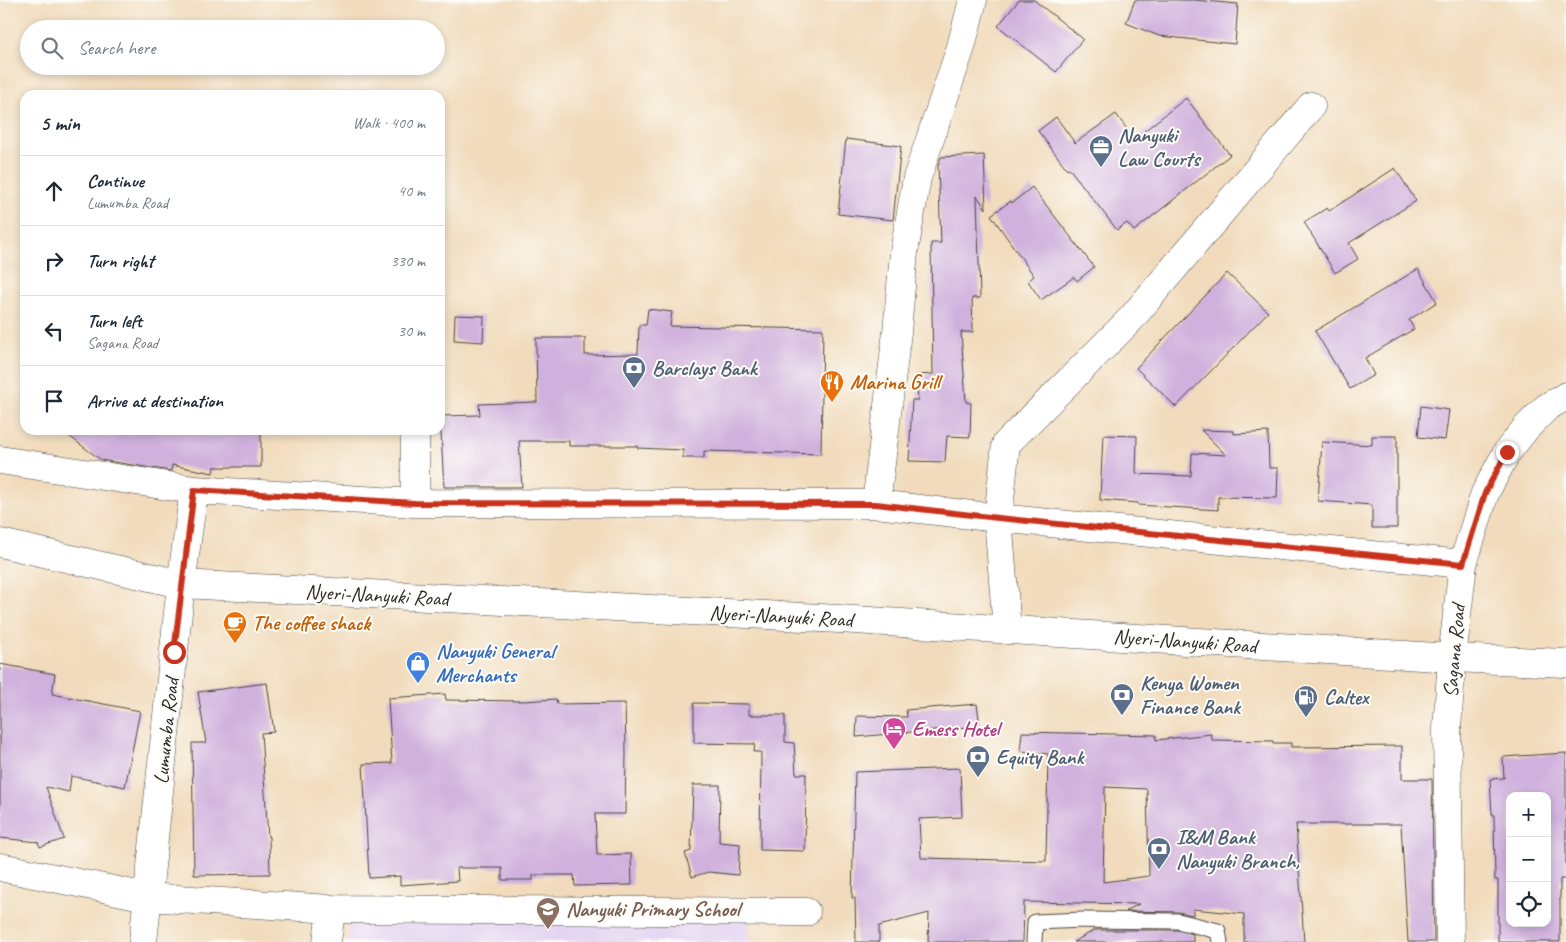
<!DOCTYPE html>
<meta charset="utf-8">
<style>
body{margin:0;font-family:Caveat,sans-serif;background:#f2f2f3;color:#1f2937}
.controls{position:absolute;right:15px;bottom:15px;display:grid;overflow:hidden;border-radius:10px;box-shadow:0 2px 8px #0003}
.controls button{width:45px;height:45px;display:grid;place-items:center;padding:0;border:0;border-bottom:1px solid #e0e1e3;background:#fff;color:#1f2937;font:25px sans-serif}
.stop{position:absolute;width:15px;height:15px;margin:-11px;border:4px solid #c8321e;border-radius:50%;background:#fff}
.stop.end{background:#c8321e;border-color:#fff;box-shadow:0 1px 5px #0008}
.list{margin:0;padding:0;list-style:none}
h2{display:flex;justify-content:space-between;align-items:center;height:65px;margin:0;padding:0 20px;font-size:21px}
h2 small{font-size:16px;font-weight:400;color:#747a83}
.list li{display:grid;grid-template-columns:32px 1fr auto;gap:15px;align-items:center;box-sizing:border-box;height:70px;padding:0 20px;border-top:1px solid #e0e1e3}
.list b{display:block;font-size:19px;white-space:nowrap}
.list p{margin:0;font-size:16px;white-space:nowrap;color:#747a83}
.list em{font-size:16px;font-style:normal;color:#747a83}
.icon{flex:none;width:28px;height:28px;fill:none;stroke:currentColor;stroke-width:2;stroke-linecap:round;stroke-linejoin:round}
.map{position:relative;flex:none;width:1566px;height:942px;overflow:hidden}
.search{position:absolute;background:#fff;box-shadow:0 2px 8px #0003;left:20px;top:20px;width:425px;height:55px;display:flex;align-items:center;gap:12px;box-sizing:border-box;padding:0 18px;border-radius:28px;color:#747a83;font-size:19px}
.panel{position:absolute;background:#fff;box-shadow:0 2px 8px #0003;left:20px;top:90px;width:425px;height:345px;border-radius:15px}
.map>svg:first-child{display:block}
.built{fill:#e3d3f2}
.building{fill:#d0b1dd;fill-rule:evenodd}
.lines{fill:none;stroke-linecap:round;stroke-linejoin:round}
.service-casing{stroke:#494541;stroke-width:17}
.minor-casing{stroke:#494541;stroke-width:29}
.trunk-casing{stroke:#494541;stroke-width:29}
.service{stroke:#fff;stroke-width:15}
.minor{stroke:#fff;stroke-width:28}
.trunk{stroke:#fff;stroke-width:28}
.route{stroke:#c8321e;stroke-width:6}
.labels{text-anchor:middle;dominant-baseline:central;stroke-width:4;stroke-linejoin:round;paint-order:stroke}
.service-label{font-size:21px;font-weight:bold;fill:#4e5e75;stroke:#fdfcf7;text-anchor:start}
.food-label{font-size:21px;font-weight:bold;fill:#c56008;stroke:#fdfcf7;text-anchor:start}
.street-label{font-size:21px;fill:#2b2b2b;stroke:#fdfcf7}
.shop-label{font-size:21px;font-weight:bold;fill:#366cbe;stroke:#fdfcf7;text-anchor:start}
.hotel-label{font-size:21px;font-weight:bold;fill:#b23c85;stroke:#fdfcf7;text-anchor:start}
.education-label{font-size:21px;font-weight:bold;fill:#785e54;stroke:#fdfcf7;text-anchor:start}
</style>
<div class="map">
<svg width="1566" height="942" viewBox="0 0 1566 942">
<rect width="100%" height="100%" fill="#fdfcf7"/>
<filter id="ink" filterUnits="userSpaceOnUse"><feTurbulence type="fractalNoise" baseFrequency=".02" numOctaves="2"/><feDisplacementMap in="SourceGraphic" scale="10" xChannelSelector="R" yChannelSelector="G"/><feConvolveMatrix kernelMatrix="1 2 1 2 8 2 1 2 1" color-interpolation-filters="sRGB"/></filter>
<filter id="wash" filterUnits="userSpaceOnUse"><feTurbulence type="fractalNoise" baseFrequency=".0096" numOctaves="4" result="noise"/><feDisplacementMap in="SourceGraphic" scale="20" xChannelSelector="R" yChannelSelector="G"/><feGaussianBlur stdDeviation="1.12" result="paint"/><feColorMatrix in="noise" values="0 0 0 0 0 0 0 0 0 0 0 0 0 0 0 0 0 1.4 0 .05"/><feComposite in="paint" operator="in"/></filter>
<g filter="url(#wash)">
<rect width="100%" height="100%" fill="#f1dbbc"/>
<path class="built" d="M349 914 748 919 750 942H347Z"/>
<g id="blocks">
<path class="building" d="M1019 0H1034L1083 39 1056 72 998 26Z
M1135 0H1194L1238 4 1235 44 1159 36 1126 23Z
M1186 98 1230 155 1134 231 1127 223 1117 230 1069 168 1067 169 1038 131 1056 117 1075 143 1116 114 1134 139Z
M846 139 901 146 893 220 838 214Z
M984 155 986 209 977 196 980 298H972L973 332H961L966 402 971 403 970 437 947 436 945 462 909 461 912 400H918L916 375 933 374 931 243H941L938 166 941 157Z
M1395 168 1416 201 1349 243 1358 259 1335 273 1304 222 1327 208 1329 211Z
M1032 187 1094 267 1077 281 1074 277 1041 300 1028 281 1034 276 991 215 1011 201 1012 203Z
M1418 269 1437 302 1409 320 1414 329 1365 358 1374 375 1350 389 1315 331Z
M1227 273 1268 312 1176 407 1136 368Z
M648 309 672 312 670 326 823 329 821 454 704 451V458H683V450L637 448V446H569V441H519L522 487H444L440 416 480 415 479 404 537 402 536 338H585V355L638 354 639 325H646Z
M455 315 484 316 483 342 454 340Z
M1421 406 1449 410 1445 440 1418 437Z
M61 430H261V467H214L213 473 172 465 171 471 101 460Z
M1201 430 1234 431V434L1268 432 1269 468H1278L1277 498 1218 497V510L1138 505V503L1100 500 1103 435 1137 436 1136 474 1191 476 1192 453 1226 455Z
M1372 436H1397V528H1372V505L1318 501 1322 442 1372 445Z
M0 664 55 674 52 694 140 711 125 787 71 776 69 792 46 787 64 839 40 847 38 842 0 838Z
M267 683 274 732 261 733 268 837H269L270 874 194 875 192 743H206L198 692Z
M445 694 446 700 524 701 556 699 557 704 625 703 626 753 625 814H595L597 855 631 854 632 885 575 886 574 875H533V880H502V868H457L458 881 400 885V876L369 878 363 764 392 763 388 698Z
M694 703 749 704V715H785V742L794 743 796 774H806L805 851 760 850 761 752H754L755 744 694 743Z
M977 704 980 726 856 737 857 716 907 717 906 710Z
M1022 732 1156 735V740L1211 734 1212 740 1273 741V743H1291V747L1402 746V779H1432L1434 942H1408L1401 824H1296L1304 942H1244V914L1193 909V915L1178 912 1126 911 1139 904 1024 902 1023 942H928L929 913 879 926V942H856L855 898H852L855 772 960 768 962 817 919 819 921 858 1046 861 1048 754 1020 751ZM1105 787 1147 789 1149 876 1103 882Z
M1566 753V879H1560V942H1498V880H1495L1494 814H1492L1490 779 1504 778 1503 757ZM1510 796H1547V923H1510Z
M693 785H720L719 842 740 844 738 875 708 872 692 877 685 853 691 851Z
M1095 930H1177L1193 934V942H1073Z"/>
</g>
</g>
<g filter="url(#ink)">
<use href="#blocks" fill-opacity="0" stroke="#494541" stroke-width="1"/>
<g class="lines">
<g class="service-casing">
<path id="service" d="M1034 942 1035 922 1083 920 1178 921 1218 931 1220 942"/>
</g>
<g class="minor-casing">
<path id="minor" d="M415 430V503
M0 460 194 490 415 503 876 504 998 518 1463 564
M876 504 897 332 904 252 917 178 961 47 973 0
M1007 630 998 518 1006 444 1130 320 1311 106
M0 867 147 897 331 909 806 912
M143 942 181 584 194 490
M327 942 331 909
M1450 942 1447 729 1452 658 1463 564 1485 493 1507 452 1526 428 1547 407 1566 396"/>
</g>
<g class="trunk-casing">
<path id="trunk" d="M0 543 181 584 839 619 1452 658 1566 663"/>
</g>
<use href="#service" class="service"/>
<use href="#minor" class="minor"/>
<use href="#trunk" class="trunk"/>
</g>
</g>
<g class="lines" filter="url(#ink)">
<path class="route" d="M174 652 194 490 415 503 876 504 998 518 1463 564 1485 493 1507 452"/>
</g>
<defs>
<g id="office-pin" transform="scale(1.25)"><path d="M0 17L-7.5 6A9.5 9.5 0 1 1 7.5 6Z" fill="#5c6f8a" stroke="#fdfcf7"/><path d="M-6-3h4V-5.5h4V-3h4V5H-6ZM-1-4.5V-3h2v-1.5ZM-6 0V1H6V0Z" fill="#fff"/></g>
<g id="bank-pin" transform="scale(1.25)"><path d="M0 17L-7.5 6A9.5 9.5 0 1 1 7.5 6Z" fill="#5c6f8a" stroke="#fdfcf7"/><path d="M-6-4H6V4H-6ZM0-2.3a2.3 2.3 0 1 0 0 4.6a2.3 2.3 0 1 0 0-4.6Z" fill="#fff"/></g>
<g id="restaurant-pin" transform="scale(1.25)"><path d="M0 17L-7.5 6A9.5 9.5 0 1 1 7.5 6Z" fill="#e8710a" stroke="#fdfcf7"/><path d="M-5-6h1v4h1v-4h1v4h1v-4h1v5L-1.5 .5V6h-2V.5L-5-1ZM5-6V6H3V1.5H1.5Q1.5-4 5-6Z" fill="#fff"/></g>
<g id="cafe-pin" transform="scale(1.25)"><path d="M0 17L-7.5 6A9.5 9.5 0 1 1 7.5 6Z" fill="#e8710a" stroke="#fdfcf7"/><path d="M-5.5-4.5H6V0H3Q3 3.5 0 3.5H-2.5Q-5.5 3.5-5.5 0ZM3-3.2v2h1.7v-2ZM-6 4.5H4V6H-6Z" fill="#fff"/></g>
<g id="shop-pin" transform="scale(1.25)"><path d="M0 17L-7.5 6A9.5 9.5 0 1 1 7.5 6Z" fill="#3f7fe0" stroke="#fdfcf7"/><path d="M-5-2.5h2.3a2.7 3.5 0 0 1 5.4 0H5L5.5 6h-11ZM-1.5-2.5h3a1.5 2.3 0 0 0-3 0Z" fill="#fff"/></g>
<g id="fuel-pin" transform="scale(1.25)"><path d="M0 17L-7.5 6A9.5 9.5 0 1 1 7.5 6Z" fill="#5c6f8a" stroke="#fdfcf7"/><path d="M-5.5-6h7V0h2V4h1.3V-2.5L3-4.5l.8-.8L6-3V5H2.5V1h-1V6h-7ZM-4.2-4.7v3.2H.2V-4.7Z" fill="#fff"/></g>
<g id="hotel-pin" transform="scale(1.25)"><path d="M0 17L-7.5 6A9.5 9.5 0 1 1 7.5 6Z" fill="#d1479c" stroke="#fdfcf7"/><path d="M-6-4.5h1.5V1H6V5H4.5V3h-9V5H-6ZM-4 0a1.8 1.8 0 1 1 3.6 0ZM.5 0V-2.5h3Q6-2.5 6 0Z" fill="#fff"/></g>
<g id="school-pin" transform="scale(1.25)"><path d="M0 17L-7.5 6A9.5 9.5 0 1 1 7.5 6Z" fill="#8d6e63" stroke="#fdfcf7"/><path d="M0-5L7-2L0 1L-7-2ZM-4 1L0 2.5L4 1V4Q0 6-4 4Z" fill="#fff"/></g>
</defs>
<g fill-rule="evenodd">
<use href="#office-pin" x="1101" y="147"/>
<use href="#bank-pin" x="634" y="368"/>
<use href="#restaurant-pin" x="832" y="382"/>
<use href="#cafe-pin" x="235" y="623"/>
<use href="#shop-pin" x="418" y="663"/>
<use href="#bank-pin" x="1122" y="695"/>
<use href="#fuel-pin" x="1306" y="697"/>
<use href="#hotel-pin" x="894" y="729"/>
<use href="#bank-pin" x="978" y="757"/>
<use href="#bank-pin" x="1159" y="849"/>
<use href="#school-pin" x="548" y="909"/>
</g>
<g class="labels">
<g class="service-label">
<text x="1118" y="135">Nanyuki<tspan x="1118" dy="24">Law Courts</tspan></text>
<text x="652" y="368">Barclays Bank</text>
<text x="1140" y="683">Kenya Women<tspan x="1140" dy="24">Finance Bank</tspan></text>
<text x="1324" y="697">Caltex</text>
<text x="996" y="757">Equity Bank</text>
<text x="1176" y="837">I&amp;M Bank<tspan x="1176" dy="24">Nanyuki Branch,</tspan></text>
</g>
<g class="food-label">
<text x="850" y="382">Marina Grill</text>
<text x="252" y="623">The coffee shack</text>
</g>
<g class="street-label">
<text transform="translate(377 595) rotate(3)">Nyeri-Nanyuki Road</text>
<text transform="translate(781 616) rotate(3)">Nyeri-Nanyuki Road</text>
<text transform="translate(1185 641) rotate(4)">Nyeri-Nanyuki Road</text>
<text transform="translate(1454 651) rotate(-85)">Sagana Road</text>
<text transform="translate(166 731) rotate(-84)">Lumumba Road</text>
</g>
<g class="shop-label">
<text x="436" y="651">Nanyuki General<tspan x="436" dy="24">Merchants</tspan></text>
</g>
<g class="hotel-label">
<text x="912" y="729">Emess Hotel</text>
</g>
<g class="education-label">
<text x="566" y="909">Nanyuki Primary School</text>
</g>
</g>
</svg>
<div class="controls">
<button>+</button>
<button>−</button>
<button><svg class="icon" aria-label="locate" viewBox="0 0 24 24"><circle cx="12" cy="12" r="6"/><path d="M12 2v4M12 18v4M2 12h4M18 12h4"/></svg></button>
</div>
<div class="stop" style="left:174px;top:652px"></div>
<div class="stop end" style="left:1507px;top:452px"></div>
<div class="search"><svg class="icon" aria-label="search" viewBox="0 0 24 24"><circle cx="10" cy="10" r="6"/><path d="M15 15l6 6"/></svg>Search here</div>
<section class="panel">
<h2>5 min<small>Walk · 400 m</small></h2>
<ul class="list">
<li><svg class="icon" aria-label="ahead" viewBox="0 0 24 24"><path d="M12 20V5M6 11l6-6 6 6"/></svg><div><b>Continue</b><p>Lumumba Road</p></div><em>40 m</em></li>
<li><svg class="icon" aria-label="right" viewBox="0 0 24 24"><path d="M7 20v-9h11M14 6l5 5-5 5"/></svg><div><b>Turn right</b></div><em>330 m</em></li>
<li><svg class="icon" aria-label="left" viewBox="0 0 24 24"><path d="M17 20v-9H6M10 6l-5 5 5 5"/></svg><div><b>Turn left</b><p>Sagana Road</p></div><em>30 m</em></li>
<li><svg class="icon" aria-label="arrive" viewBox="0 0 24 24"><path d="M6 21V4h12l-3 4 3 4H6"/></svg><div><b>Arrive at destination</b></div></li>
</ul>
</section>
</div>
